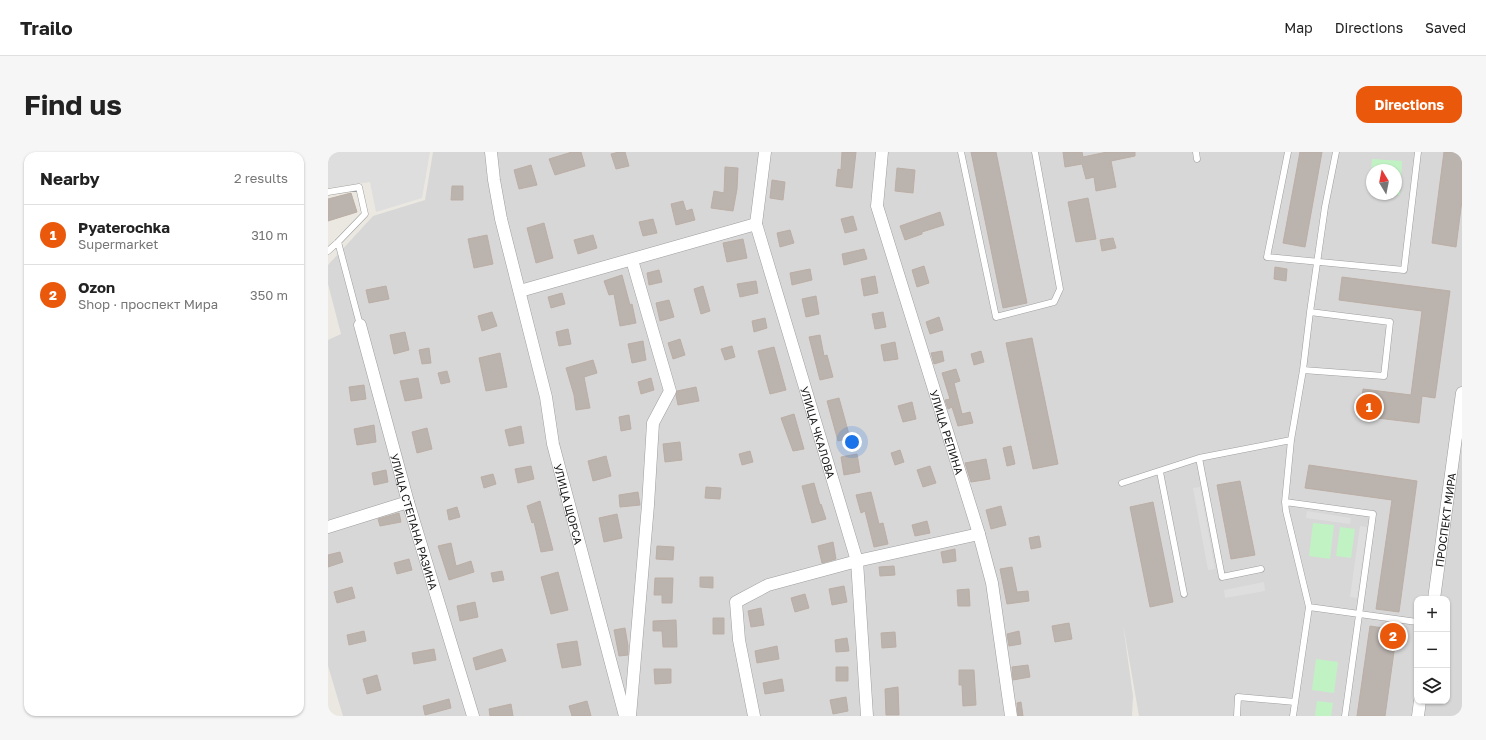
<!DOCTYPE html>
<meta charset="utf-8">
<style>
body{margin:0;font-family:"Golos Text",sans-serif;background:#f6f6f6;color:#222}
.controls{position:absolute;right:12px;bottom:12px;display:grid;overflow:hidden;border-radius:8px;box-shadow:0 1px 3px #0004}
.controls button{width:36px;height:36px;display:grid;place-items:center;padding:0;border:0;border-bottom:1px solid #e0e0e0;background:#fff;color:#222;font:20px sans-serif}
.compass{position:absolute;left:1038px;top:12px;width:36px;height:36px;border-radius:50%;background:#fff;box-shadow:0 1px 3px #0004;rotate:350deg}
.you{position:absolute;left:524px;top:290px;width:14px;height:14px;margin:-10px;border:3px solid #fff;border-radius:50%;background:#1a73e8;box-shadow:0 0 0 6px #1a73e833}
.badge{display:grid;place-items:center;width:26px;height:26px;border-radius:50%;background:#ea580c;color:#fff;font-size:13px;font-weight:700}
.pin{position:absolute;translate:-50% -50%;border:2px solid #fff;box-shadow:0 1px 4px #0006}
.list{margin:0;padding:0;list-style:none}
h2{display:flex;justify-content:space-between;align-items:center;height:52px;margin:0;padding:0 16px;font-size:17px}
h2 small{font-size:13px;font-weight:400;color:#767676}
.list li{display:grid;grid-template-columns:26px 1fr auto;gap:12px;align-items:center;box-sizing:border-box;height:60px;padding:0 16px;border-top:1px solid #e0e0e0}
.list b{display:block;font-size:15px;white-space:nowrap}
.list p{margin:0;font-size:13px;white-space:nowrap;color:#767676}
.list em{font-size:13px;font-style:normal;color:#767676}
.icon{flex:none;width:22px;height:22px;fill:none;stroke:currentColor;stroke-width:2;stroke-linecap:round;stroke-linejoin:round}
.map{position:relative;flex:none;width:1134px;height:564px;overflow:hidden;border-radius:12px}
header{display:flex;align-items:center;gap:24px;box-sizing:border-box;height:56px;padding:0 20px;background:#fff;border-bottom:1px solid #e0e0e0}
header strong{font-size:19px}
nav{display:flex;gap:22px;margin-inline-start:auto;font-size:14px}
.intro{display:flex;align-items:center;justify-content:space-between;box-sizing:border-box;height:96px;padding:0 24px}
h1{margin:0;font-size:28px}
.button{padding:10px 18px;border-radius:12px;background:#ea580c;color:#fff;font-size:14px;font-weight:700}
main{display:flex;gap:24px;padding:0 24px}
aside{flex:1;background:#fff;border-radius:12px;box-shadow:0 1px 3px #0004}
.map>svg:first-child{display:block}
.residential{fill:#d8d7d7;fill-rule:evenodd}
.park{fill:#c1f2c4}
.parking{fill:#dedede}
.building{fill:#bbb3ae;stroke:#bbaea5}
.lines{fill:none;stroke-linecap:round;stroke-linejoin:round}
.lane-casing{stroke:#9e9e9e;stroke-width:7}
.street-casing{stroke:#9e9e9e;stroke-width:13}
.lane{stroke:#fff;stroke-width:6}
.street{stroke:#fff;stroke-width:12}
.labels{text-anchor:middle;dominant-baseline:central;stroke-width:3;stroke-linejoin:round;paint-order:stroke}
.street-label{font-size:11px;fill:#1a1a1a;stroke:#fff}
</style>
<header>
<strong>Trailo</strong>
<nav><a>Map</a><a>Directions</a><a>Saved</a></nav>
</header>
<div class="intro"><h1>Find us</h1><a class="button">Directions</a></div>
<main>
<aside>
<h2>Nearby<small>2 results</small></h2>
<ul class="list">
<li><span class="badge">1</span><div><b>Pyaterochka</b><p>Supermarket</p></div><em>310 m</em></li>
<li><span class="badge">2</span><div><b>Ozon</b><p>Shop · проспект Мира</p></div><em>350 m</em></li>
</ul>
</aside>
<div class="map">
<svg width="1134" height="564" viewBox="0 0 1134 564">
<rect width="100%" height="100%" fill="#ebe8e1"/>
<path class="residential" d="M105 0H1134V564H811L795 472 805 544 804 564H15L0 514V188L13 182 0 132V113L45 64 97 48ZM1044 18H1068V42H1044ZM1089 447H1119V549H1089Z"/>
<path class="park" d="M1044 7 1074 9 1072 43 1061 42H1068V18H1044V41H1042Z
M985 371 1006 373 1002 407 981 404Z
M1012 375 1027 377 1023 406 1008 404Z
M988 507 1010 510 1006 541 984 538Z
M989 549 1005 551 1003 564H987Z"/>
<path class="parking" d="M0 0H102L94 46 48 60 42 30 0 36Z
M872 335 887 417 880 418 865 336Z
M979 359 1023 366 1022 372 978 366Z
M1032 374 1039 375 1029 446 1022 445Z
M936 430 937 439 897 446 896 438Z"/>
<path class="building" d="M244 0H253L257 14 227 23 221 7Z
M291 0H297L301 14 288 17 283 2Z
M514 0H528L524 36 508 34 510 17 513 18Z
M643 0H668L699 151 675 156Z
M735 0H754L755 5 779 0H807V4L783 9 788 35 768 39 766 25 758 27 754 12 737 15Z
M972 0H994L977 95 955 91Z
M1116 0H1134V48L1128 95 1104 91Z
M203 13 209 33 191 37 186 18Z
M397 15 410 16 409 37 405 59 383 56 386 39 396 41Z
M569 16 587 18 585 41 567 39Z
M444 28 457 30 455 48 442 46Z
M124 34H135V48H123Z
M23 41 29 60 0 69V47Z
M760 46 768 87 748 90 740 50Z
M355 49 358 59 364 57 367 68 348 73 343 52Z
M612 60 616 73 594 80V82L577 88 572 74Z
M525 64 529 78 517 81 513 67Z
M325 67 329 81 315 84 311 70Z
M216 71 225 106 208 111 199 76Z
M462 78 466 91 452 95 449 81Z
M159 83 165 112 146 116 140 87Z
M265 83 269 96 250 102 246 88Z
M785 86 788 96 774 99 772 88Z
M415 87 419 106 399 110 395 91Z
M536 97 539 107 516 113 514 102Z
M596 114 601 131 589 135 584 118Z
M947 115 959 117 958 129 946 127Z
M482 117 484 128 464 133 462 121Z
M331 118 334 130 321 133 319 121Z
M294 123 302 153 304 152 308 171 292 174 286 142 281 143 276 129Z
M547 124 550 141 536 144 533 127Z
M1014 125 1122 139 1107 246 1094 244 1091 271 1032 264 1035 237 1083 243 1094 159 1011 148Z
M428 129 430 141 412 145 409 132Z
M58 134 61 147 41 151 38 138Z
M375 134 382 159 373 162 366 137Z
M234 141 237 152 223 156 220 145Z
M488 144 491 162 478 165 474 147Z
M341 148 346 165 332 169 328 151Z
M164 160 169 174 154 179 150 164Z
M555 160 558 175 547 177 544 162Z
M611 165 615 178 602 182 598 170Z
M437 166 439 176 426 180 424 169Z
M240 177 243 192 231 194 228 180Z
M77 180 81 198 66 202 62 183Z
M492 183 496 204 499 203 505 225 492 228 481 185Z
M704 186 730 312 705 317 678 191Z
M352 187 357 203 345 207 340 191Z
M315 189 318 208 304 211 300 192Z
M567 190 570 207 556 209 553 193Z
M404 194 407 205 397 208 393 197Z
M446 195 458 238 442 242 430 199Z
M101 196 103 211 94 212 91 198Z
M614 199 616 209 606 212 603 201Z
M653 199 656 210 646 213 643 202Z
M172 201 179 235 158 239 151 206Z
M265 208 269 221 256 225 262 256 248 258 246 243 238 216Z
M628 217 632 229 626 231 634 262 642 260 645 271 630 274 624 255 620 257 617 248 622 247 614 221Z
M119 219 122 230 113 232 110 221Z
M90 226 94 246 77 249 72 229Z
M323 226 326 238 313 242 310 230Z
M36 233 38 247 23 249 21 235Z
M368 235 371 249 350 253 348 243 349 239Z
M511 246 522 286 510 289 499 249Z
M584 250 588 267 575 270 570 254Z
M466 262 476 297 465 299 453 266Z
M301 263 303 277 293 279 291 265Z
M46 273 48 290 29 293 26 277Z
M193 274 196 291 181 294 177 278Z
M99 276 104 297 89 301 84 280Z
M352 290 354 308 337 310 335 292Z
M683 294 687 312 679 314 675 296Z
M572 298 576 310 567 313 563 301Z
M422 299 425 310 414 313 411 302Z
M529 302 532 320 516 323 513 305Z
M278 304 283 324 265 329 260 309Z
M658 307 662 327 643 330 637 311Z
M981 313 1089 329 1071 460 1048 457 1064 348 977 336Z
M203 314 206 327 190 331 187 317Z
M602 314 608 331 595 335 589 318Z
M58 318 60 330 46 333 44 321Z
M165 322 168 332 156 336 153 325Z
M912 329 927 403 903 407 889 333Z
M486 331 492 353 493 352 498 367 484 371 474 334Z
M378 335 393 336 392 347 377 346Z
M310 340 312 353 292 355 291 343Z
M543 340 551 372 555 371 560 392 546 395 537 359 533 361 528 343Z
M212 349 225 398 213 400 206 370 204 371 199 354Z
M825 350 845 450 822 455 802 355Z
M673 354 678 373 663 377 658 358Z
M129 355 132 365 121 368 119 358Z
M71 361 73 370 52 374 50 367Z
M289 362 294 386 276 390 271 366Z
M599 369 602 381 587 384 584 373Z
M711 384 713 395 703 397 701 386Z
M505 390 508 407 494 411 490 394Z
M123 391 128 414 143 409 146 420 121 428 110 394Z
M329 394 346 395 345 408 328 407Z
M627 397 628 409 615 411 613 400Z
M12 400 15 410 0 415V403Z
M81 407 84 418 69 422 66 411Z
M566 414 567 423 552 424 551 415Z
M684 415 689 440 700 439 701 449 679 452 672 417Z
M174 419 176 428 165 430 163 421Z
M230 420 240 458 223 462 213 425Z
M372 425H385V436L372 435Z
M327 426H345L344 451H334V443H326Z
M516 434 519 450 504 453 501 437Z
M24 435 27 446 9 451 6 440Z
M641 437 642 454H630L629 438Z
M477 442 481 456 467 460 463 446Z
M147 450 150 465 132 469 129 454Z
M433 456 436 473 423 475 420 459Z
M385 466H396V482H385Z
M348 468 349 495H335L334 479H325V469Z
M741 471 744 487 727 490 724 474Z
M1042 474 1069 478 1057 564H1029Z
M297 476 300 494V503L291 504 286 478Z
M36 479 38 489 21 493 19 483Z
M691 479 693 492 681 494 679 482Z
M567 480 568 495 554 496 553 481Z
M519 486 521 499 508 500 507 488Z
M249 489 253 513 234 516 229 492Z
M449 494 451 507 429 511 427 499Z
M106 497 108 508 86 512 84 501Z
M174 497 178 509 148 518 145 506Z
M700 513 702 525 685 528 684 515Z
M508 515H520V529H508Z
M326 517H343V531L327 532Z
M631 518H646L648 553 635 554 634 533H631Z
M49 523 53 538 39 542 35 527Z
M454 527 456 539 437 542 435 531Z
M570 535 571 563H558L557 537Z
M518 545 520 559 505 562 502 548Z
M121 547 123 556 97 563 95 554Z
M259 549 263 564H244L241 554Z
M693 550 695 564H690L689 551Z
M183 552 185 564H162L161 557Z"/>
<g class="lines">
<g class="lane-casing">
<path id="lane" d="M633 0 668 165 726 150 732 137 707 0
M868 0 869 7
M960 0 939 105 1076 118 1090 0
M0 40 31 35 37 62 10 90 0 99
M10 90 32 173
M975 218 1056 224 1062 170 982 160 997 55 1008 0
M871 306 894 425 933 417
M832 320 856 442
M794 331 871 306 963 288
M957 350 1045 362 1017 564
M981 455 1089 470
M909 564 910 545 967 550
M965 564 981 455 958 359 957 350 963 288 975 218 982 160"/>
</g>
<g class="street-casing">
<g id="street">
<path id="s1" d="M163 0 166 28 173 67 218 245 225 292 297 564"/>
<path id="s2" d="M437 0 428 72 529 409 539 564"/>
<path id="s3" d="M554 0 549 54 651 382 664 431 683 564"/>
<path d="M192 139 428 72"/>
<path id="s4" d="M32 173 80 350 145 564"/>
<path d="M0 375 80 350"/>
<path id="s5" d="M1106 447 1134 241"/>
<path d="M302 564 320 353 325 271 342 239 304 108"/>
<path d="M426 564 411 488 408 450 440 433 529 409 651 382"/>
<path d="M1090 564 1092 549"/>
</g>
</g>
<use href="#lane" class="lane"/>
<use href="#street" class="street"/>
</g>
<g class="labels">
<g class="street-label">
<text stroke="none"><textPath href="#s2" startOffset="290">УЛИЦА ЧКАЛОВА</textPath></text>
<text stroke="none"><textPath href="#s3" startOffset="291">УЛИЦА РЕПИНА</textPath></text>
<text stroke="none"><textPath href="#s1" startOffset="361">УЛИЦА ЩОРСА</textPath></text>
<text stroke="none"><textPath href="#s5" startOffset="80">ПРОСПЕКТ МИРА</textPath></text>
<text stroke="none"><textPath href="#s4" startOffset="204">УЛИЦА СТЕПАНА РАЗИНА</textPath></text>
</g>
</g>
</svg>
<div class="controls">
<button>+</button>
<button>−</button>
<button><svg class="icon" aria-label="layers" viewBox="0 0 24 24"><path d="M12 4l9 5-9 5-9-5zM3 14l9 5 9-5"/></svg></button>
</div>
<svg class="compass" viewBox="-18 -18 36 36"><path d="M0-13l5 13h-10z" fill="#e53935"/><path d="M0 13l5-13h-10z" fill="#767676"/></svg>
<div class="you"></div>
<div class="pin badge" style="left:1041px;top:255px">1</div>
<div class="pin badge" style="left:1065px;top:484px">2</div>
</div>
</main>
